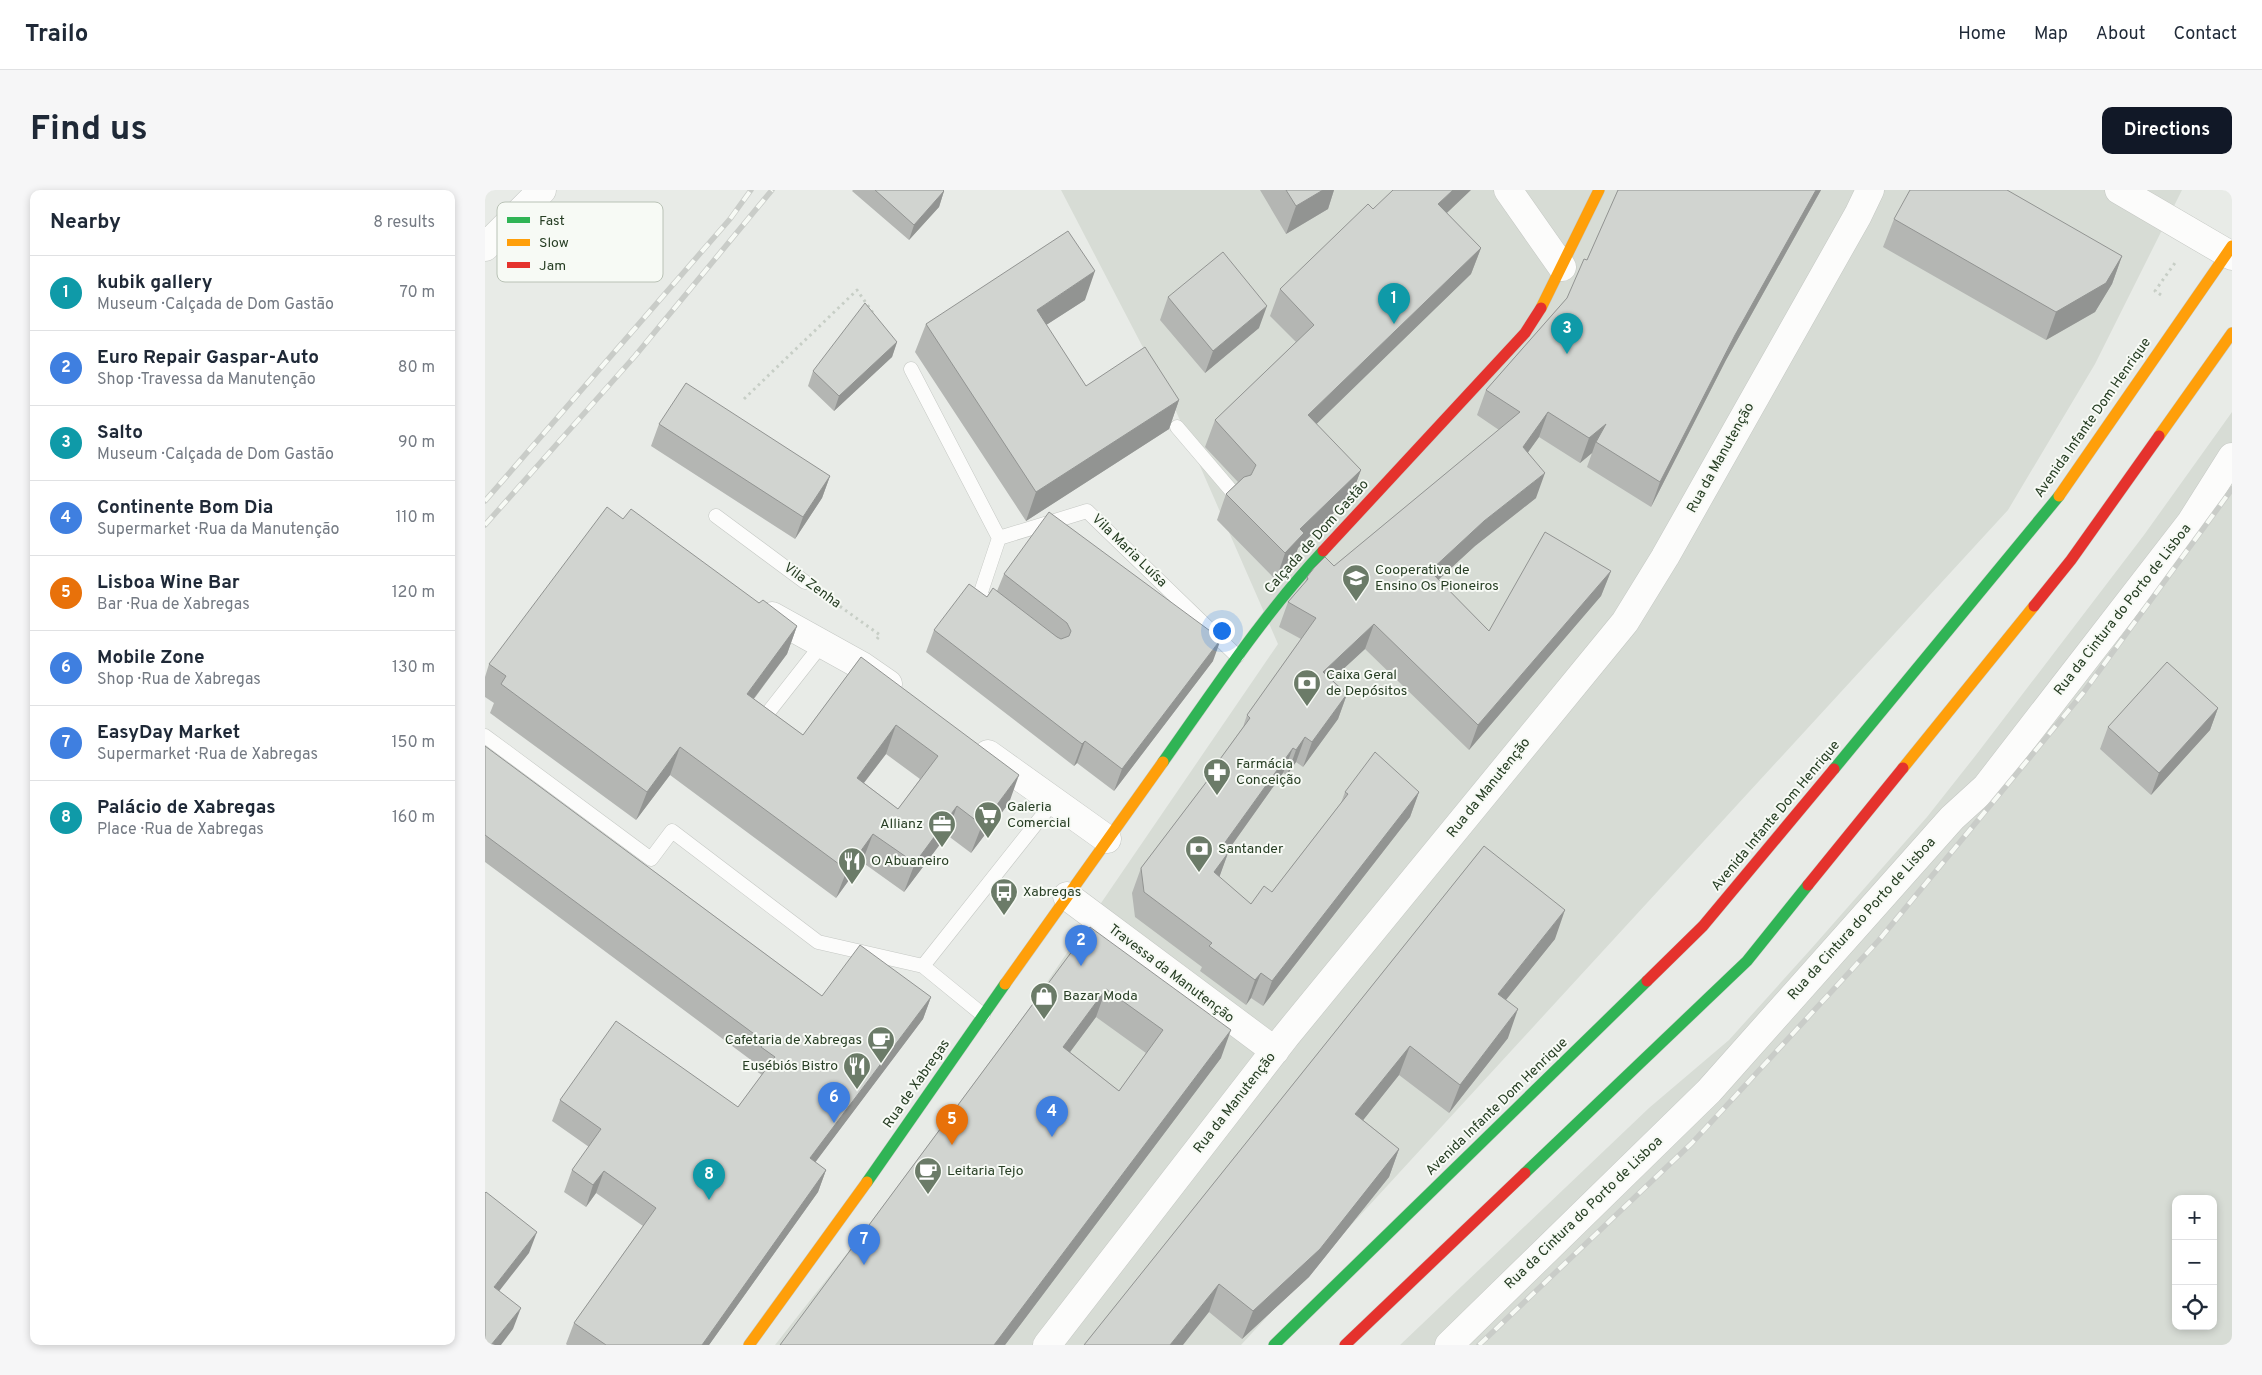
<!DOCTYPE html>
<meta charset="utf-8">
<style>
body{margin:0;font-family:Overpass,sans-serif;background:#f6f6f7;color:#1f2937}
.controls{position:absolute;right:15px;bottom:15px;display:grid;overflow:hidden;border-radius:10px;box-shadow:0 2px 8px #0003}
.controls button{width:45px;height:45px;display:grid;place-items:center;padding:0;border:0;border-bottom:1px solid #e0e1e3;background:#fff;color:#1f2937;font:25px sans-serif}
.you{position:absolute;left:736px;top:440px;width:18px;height:18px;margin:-12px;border:4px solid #fff;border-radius:50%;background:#1a73e8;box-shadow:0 0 0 8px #1a73e833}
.badge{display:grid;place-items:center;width:32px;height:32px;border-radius:50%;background:#111827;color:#fff;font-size:16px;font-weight:700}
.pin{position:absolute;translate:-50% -41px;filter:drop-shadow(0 1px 2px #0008)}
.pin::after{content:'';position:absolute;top:26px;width:18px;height:15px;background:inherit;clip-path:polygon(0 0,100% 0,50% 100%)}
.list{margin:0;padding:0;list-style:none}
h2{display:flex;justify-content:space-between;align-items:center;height:65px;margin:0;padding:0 20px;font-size:21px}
h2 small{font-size:16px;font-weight:400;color:#747a83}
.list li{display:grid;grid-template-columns:32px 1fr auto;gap:15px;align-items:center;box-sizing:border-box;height:75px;padding:0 20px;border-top:1px solid #e0e1e3}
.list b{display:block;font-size:19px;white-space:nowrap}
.list p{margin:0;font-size:16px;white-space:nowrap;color:#747a83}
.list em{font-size:16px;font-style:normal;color:#747a83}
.icon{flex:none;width:28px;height:28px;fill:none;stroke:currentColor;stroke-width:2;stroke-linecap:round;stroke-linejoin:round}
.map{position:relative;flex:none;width:1747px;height:1155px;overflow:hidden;border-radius:10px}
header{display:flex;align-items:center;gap:30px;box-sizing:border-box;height:70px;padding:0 25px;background:#fff;border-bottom:1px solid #e0e1e3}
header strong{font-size:24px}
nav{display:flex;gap:28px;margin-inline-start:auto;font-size:18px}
.intro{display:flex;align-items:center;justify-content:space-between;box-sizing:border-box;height:120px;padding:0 30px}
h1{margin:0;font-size:35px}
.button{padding:12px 22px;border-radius:10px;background:#111827;color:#fff;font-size:18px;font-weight:700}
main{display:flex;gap:30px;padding:0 30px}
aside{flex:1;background:#fff;border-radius:10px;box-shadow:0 2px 8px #0003}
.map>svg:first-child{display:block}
.built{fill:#d7dcd5;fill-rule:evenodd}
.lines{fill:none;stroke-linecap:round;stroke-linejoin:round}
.lane-casing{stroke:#c5c8c4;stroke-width:15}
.street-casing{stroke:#c5c8c4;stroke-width:29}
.fast-casing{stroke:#c4c8c2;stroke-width:12}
.slow-casing{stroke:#c4c8c2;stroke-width:12}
.jam-casing{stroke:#c4c8c2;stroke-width:12}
.path{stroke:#c7cec6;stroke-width:3;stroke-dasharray:2.5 4;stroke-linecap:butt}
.lane{stroke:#fcfcfb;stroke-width:14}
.street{stroke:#fcfcfb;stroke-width:28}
.fast{stroke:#30b455;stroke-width:11}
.slow{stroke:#ff9f0a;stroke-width:11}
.jam{stroke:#e5322d;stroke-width:11}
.rail-casing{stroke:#c9ccc8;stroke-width:5.5}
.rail{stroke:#f7faf5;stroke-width:4;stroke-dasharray:11;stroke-linecap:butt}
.wall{fill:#b4b6b3;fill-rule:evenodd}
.shaded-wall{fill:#929492}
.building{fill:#d1d4d0;stroke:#929492;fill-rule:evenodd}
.labels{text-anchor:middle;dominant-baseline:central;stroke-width:4;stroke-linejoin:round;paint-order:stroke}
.street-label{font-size:14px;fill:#273e24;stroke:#f7faf5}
.poi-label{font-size:14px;fill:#273e24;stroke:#f7faf5;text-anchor:start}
.key{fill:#f7faf5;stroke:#b9c2b6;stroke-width:1}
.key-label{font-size:14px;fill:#273e24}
</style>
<header>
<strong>Trailo</strong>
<nav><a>Home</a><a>Map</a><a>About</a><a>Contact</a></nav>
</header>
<div class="intro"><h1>Find us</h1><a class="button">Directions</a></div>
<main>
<aside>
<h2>Nearby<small>8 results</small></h2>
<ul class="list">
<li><span class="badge" style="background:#0f9aa8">1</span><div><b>kubik gallery</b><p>Museum · Calçada de Dom Gastão</p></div><em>70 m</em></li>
<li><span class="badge" style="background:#3f7fe0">2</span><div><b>Euro Repair Gaspar-Auto</b><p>Shop · Travessa da Manutenção</p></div><em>80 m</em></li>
<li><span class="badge" style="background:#0f9aa8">3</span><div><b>Salto</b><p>Museum · Calçada de Dom Gastão</p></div><em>90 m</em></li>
<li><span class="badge" style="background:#3f7fe0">4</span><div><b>Continente Bom Dia</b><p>Supermarket · Rua da Manutenção</p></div><em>110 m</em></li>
<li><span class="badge" style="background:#e8710a">5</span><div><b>Lisboa Wine Bar</b><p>Bar · Rua de Xabregas</p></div><em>120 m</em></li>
<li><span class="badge" style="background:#3f7fe0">6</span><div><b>Mobile Zone</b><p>Shop · Rua de Xabregas</p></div><em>130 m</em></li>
<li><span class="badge" style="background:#3f7fe0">7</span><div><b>EasyDay Market</b><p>Supermarket · Rua de Xabregas</p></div><em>150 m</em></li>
<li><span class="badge" style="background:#0f9aa8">8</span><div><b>Palácio de Xabregas</b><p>Place · Rua de Xabregas</p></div><em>160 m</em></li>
</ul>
</aside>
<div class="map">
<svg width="1747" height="1155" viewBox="0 0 1747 1155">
<rect width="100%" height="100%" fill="#e8ebe7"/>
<path class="built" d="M576 0H1697L1610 174 1523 320 756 1155H290L474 921 793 454 690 219Z
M1747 222V1155H915L1164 918 1244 850 1326 759 1442 627 1491 565 1659 345ZM1691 1009H1728V1136H1691Z"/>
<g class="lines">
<g class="lane-casing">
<path id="lane" d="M426 179 514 348 602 321 752 466
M692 237 750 305
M231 326 320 392
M507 414 495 405 514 348
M282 524 337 454
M0 546 166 669 187 641 333 752 438 776
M498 825 438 776 569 611"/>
</g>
<g class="street-casing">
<path id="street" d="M1023 0 1077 77
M1634 0 1747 66
M0 57 57 0
M287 426 377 476 403 494
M503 564 622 649
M582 706 790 861
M562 1155 801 846 1140 432 1180 367 1373 25 1385 0
M964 1155 1224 901 1467 628 1501 597 1706 332 1747 267"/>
</g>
<g class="fast-casing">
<path id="fast" d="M678 572C729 500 778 425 838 361
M1349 579 1574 306
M1040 983 1262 771 1323 695
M382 992 520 794
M789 1155 1162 791"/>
</g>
<g class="slow-casing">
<path id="slow" d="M1056 118 1114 0
M1674 246 1747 143
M1574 306 1747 56
M1418 578 1549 416
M520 794 678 572
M264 1155 382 992"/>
</g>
<g class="jam-casing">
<path id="jam" d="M838 361 1040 143 1056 118
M1549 416 1586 370 1674 246
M1323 695 1418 578
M1162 791 1218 736 1349 579
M860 1155 1040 983"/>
</g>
<path class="path" d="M1676 105 1670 101 1692 70
M259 209 372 100 388 123
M339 405 395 445 392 449"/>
<use href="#lane" class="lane"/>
<use href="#street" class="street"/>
<use href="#fast" class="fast"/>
<use href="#slow" class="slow"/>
<use href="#jam" class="jam"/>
<g class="rail-casing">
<path id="rail" d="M0 311 245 29 266 0
M0 335 150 166 287 0
M994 1155 1207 953 1394 750 1598 503 1747 299"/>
</g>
<use href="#rail" class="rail"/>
</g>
<path class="wall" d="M368 0H458L459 1 454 17 424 50 367 1Z
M775 0H849L843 19 801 44Z
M1133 0H1336L1241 170 1166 317 1102 277 1107 263 1095 273 1054 247 1043 262 1051 308 990 356 953 389 1004 441 1126 381 1116 406 984 560 880 459 846 490 862 504 853 529 818 577 811 572 802 585 798 583 742 662 743 663 734 687 766 714 787 702 856 613 860 602H934L925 627 778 816 766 808 761 815 715 781 717 777 650 727 647 703 656 678 726 586 730 576 758 537 762 525 816 449 794 437 803 412 820 393 822 387 849 376 1014 240 992 225 1001 200 1082 108 1102 70Z
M888 19 962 23 996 58 986 84 831 234 876 280 866 306 813 358 809 369 791 390 732 330 741 304 753 292 720 257 730 230 811 152 785 126 795 99Z
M1409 29 1637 66 1627 94 1610 122 1561 150 1398 57Z
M683 107 774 138 720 183 675 130Z
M600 110 561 135 601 196 694 210 684 239 541 331 430 162 441 134Z
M412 152 407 167 349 221 323 196 328 181Z
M174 234 345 286 337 308 310 349 166 256Z
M138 329 274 413 312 436 302 464 269 509 318 545 376 467 524 613 486 663 462 645 419 702 377 672 351 708 185 585 151 630 5 523 9 513 0 507V487L4 474ZM401 564 435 589 413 619 379 593Z
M519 384 728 471 629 601 592 573 589 576 441 462 449 440 502 407 512 401Z
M1733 518 1725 540 1666 605 1615 559 1623 537Z
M0 556 337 806 446 807 438 829 330 972 341 980 333 1002 224 1155H82L81 1154 89 1133 158 1036 111 1003 101 1017 79 1002 87 980 104 957 67 931 75 910 253 917 277 885 268 879 270 873 0 672Z
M999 656 1070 749 1021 810 1023 848 964 923 914 885 878 930 914 959 904 987 824 1087 757 1149 724 1122 599 1155Z
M605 737 736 868 520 1155H295ZM611 827 661 863 634 901 585 862Z"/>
<path class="shaded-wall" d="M838 0H849L843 19 801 44 811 16Z
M968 0H986L943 41 953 14Z
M1331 0H1336L1241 170 1166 317 1175 292 1250 145Z
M459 1 454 17 424 50 429 35Z
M996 58 986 84 813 252 823 225Z
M1637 66 1627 94 1610 122 1561 150 1571 122Z
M610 81 600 110 541 148 552 120Z
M782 116 774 138 720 183 728 161Z
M412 152 407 167 349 221 354 206Z
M694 210 684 239 541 331 551 302Z
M1063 222 1054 247 1029 282 1038 257Z
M1121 234 1111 252 1107 263 1095 273 1104 248Z
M876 280 866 306 813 358 809 369 791 390 800 363 815 339Z
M1060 283 1051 308 990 356 936 406 945 381 999 331Z
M345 286 337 308 310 349 318 327Z
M1126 381 1116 406 984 560 993 535Z
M889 434 880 459 828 507 838 482Z
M312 436 302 464 251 532 262 504Z
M736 449 728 471 629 601 637 579Z
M862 504 853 529 818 577 827 552Z
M1733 518 1725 540 1666 605 1674 583Z
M411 535 401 564 361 616 372 588Z
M820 547 811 572 802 585 811 560Z
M600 551 592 573 589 576 597 554Z
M195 557 185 585 151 630 162 602Z
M808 558 798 583 727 683 736 658Z
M534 585 524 613 486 663 497 635Z
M934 602 925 627 778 816 787 791Z
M472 616 462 645 419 702 430 673Z
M388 644 377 672 351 708 362 680Z
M743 663 734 688 729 682Z
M1080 720 1070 749 1003 832 1013 804Z
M776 783 766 808 761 815 770 790Z
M621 799 611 827 568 885 578 857Z
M446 807 438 829 317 990 325 968Z
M1033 819 1023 848 964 923 975 895Z
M746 840 736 868 520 1155H509Z
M925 856 914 885 860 953 870 924Z
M914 959 904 987 824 1087 757 1149 768 1121Z
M341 980 333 1002 224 1155H217Z
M119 981 111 1003 101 1017 108 995Z
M52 1042 44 1063 1 1118 9 1097Z
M734 1094 724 1122 698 1155H685Z
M36 1118 28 1139 16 1155H6Z"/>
<path class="building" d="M390 0H458L459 1 429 35Z
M801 0H838L811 16Z
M908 0H968L953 14 996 58 823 225 876 280 815 339 819 343 800 363 741 304 759 287 766 285 771 275 730 230 829 135 795 99 883 14 888 19Z
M1133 0H1331L1250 145 1175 292 1111 252 1121 234 1104 248 1063 222 1038 257 1060 283 999 331 945 381 1004 441 1060 342 1126 381 993 535 889 434 838 482 862 504 827 552 820 547 811 560 808 558 736 658 743 663 729 682 766 714 779 696 787 702 863 604 860 602 890 562 934 602 787 791 776 783 770 790 724 756 727 753 659 702 656 678 732 578 730 576 765 528 762 525 831 428 803 412 823 389 822 387 829 378 840 367 849 376 1035 222 1001 200 1082 108 1099 69 1102 70Z
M1425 0H1522L1637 66 1621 93 1571 122 1409 29Z
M583 41 610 81 552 120 601 196 660 157 694 210 551 302 441 134Z
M738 62 782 116 728 161 683 107Z
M380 113 412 152 354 206 328 181Z
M201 193 345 286 318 327 174 234Z
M122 317 138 329 146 319 274 413 278 410 312 436 262 504 318 545 376 467 534 585 497 635 472 616 430 673 388 644 362 680 195 557 162 602 16 494 21 486 4 474ZM411 535 453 566 413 619 372 588Z
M564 322 736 449 637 579 600 551 597 554 449 440 484 394 502 407 508 398 572 447 576 449 584 446 586 441 582 433 519 384Z
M1682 472 1733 518 1674 583 1623 537Z
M0 556 337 806 375 755 446 807 325 968 341 980 217 1155H121L89 1133 171 1018 119 981 108 995 87 980 116 939 75 910 131 831 253 917 290 867 276 857 280 852 0 645Z
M999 656 1080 720 1013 804 1033 819 975 895 925 856 870 924 914 959 835 1059 768 1121 734 1094 685 1155H599Z
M605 737 746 840 509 1155H295ZM621 799 678 840 634 901 578 857Z
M1 1002 52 1042 9 1097 36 1118 6 1155H0V1003Z"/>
<defs>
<g id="school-pin" transform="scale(1.4375)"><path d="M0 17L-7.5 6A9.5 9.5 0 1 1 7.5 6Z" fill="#6b7b68" stroke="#f7faf5"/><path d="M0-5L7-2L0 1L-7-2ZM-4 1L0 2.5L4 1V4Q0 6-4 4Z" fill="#fff"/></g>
<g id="bank-pin" transform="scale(1.4375)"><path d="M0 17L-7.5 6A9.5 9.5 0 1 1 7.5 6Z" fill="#6b7b68" stroke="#f7faf5"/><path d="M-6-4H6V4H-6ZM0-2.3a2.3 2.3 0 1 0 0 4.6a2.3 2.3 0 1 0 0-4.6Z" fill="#fff"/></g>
<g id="pharmacy-pin" transform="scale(1.4375)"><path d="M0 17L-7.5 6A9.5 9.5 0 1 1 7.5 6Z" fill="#6b7b68" stroke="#f7faf5"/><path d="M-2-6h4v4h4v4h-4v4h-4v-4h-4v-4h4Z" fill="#fff"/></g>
<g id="supermarket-pin" transform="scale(1.4375)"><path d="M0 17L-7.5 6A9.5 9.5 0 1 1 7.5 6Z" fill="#6b7b68" stroke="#f7faf5"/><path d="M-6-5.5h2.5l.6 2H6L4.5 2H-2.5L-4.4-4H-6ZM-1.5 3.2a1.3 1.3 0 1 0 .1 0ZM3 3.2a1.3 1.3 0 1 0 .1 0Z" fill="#fff"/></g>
<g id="office-pin" transform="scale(1.4375)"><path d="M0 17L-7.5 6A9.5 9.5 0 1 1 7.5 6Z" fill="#6b7b68" stroke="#f7faf5"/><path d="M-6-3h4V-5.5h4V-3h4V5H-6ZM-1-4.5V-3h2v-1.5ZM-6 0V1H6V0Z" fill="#fff"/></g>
<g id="restaurant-pin" transform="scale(1.4375)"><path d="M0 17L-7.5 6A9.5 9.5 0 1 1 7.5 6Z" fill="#6b7b68" stroke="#f7faf5"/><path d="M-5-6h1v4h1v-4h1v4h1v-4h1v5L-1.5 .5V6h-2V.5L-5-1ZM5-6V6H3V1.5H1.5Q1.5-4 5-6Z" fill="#fff"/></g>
<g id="bus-pin" transform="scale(1.4375)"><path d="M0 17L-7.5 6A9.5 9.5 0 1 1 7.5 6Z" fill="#6b7b68" stroke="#f7faf5"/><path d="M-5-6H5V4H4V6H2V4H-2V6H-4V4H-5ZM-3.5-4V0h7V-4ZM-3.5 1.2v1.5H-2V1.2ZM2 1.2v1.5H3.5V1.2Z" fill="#fff"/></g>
<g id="shop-pin" transform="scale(1.4375)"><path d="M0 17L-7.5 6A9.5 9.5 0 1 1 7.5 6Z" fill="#6b7b68" stroke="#f7faf5"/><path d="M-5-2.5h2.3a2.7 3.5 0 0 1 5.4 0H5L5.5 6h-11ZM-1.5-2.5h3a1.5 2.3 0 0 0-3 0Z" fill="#fff"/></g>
<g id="cafe-pin" transform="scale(1.4375)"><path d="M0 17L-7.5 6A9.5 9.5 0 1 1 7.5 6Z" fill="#6b7b68" stroke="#f7faf5"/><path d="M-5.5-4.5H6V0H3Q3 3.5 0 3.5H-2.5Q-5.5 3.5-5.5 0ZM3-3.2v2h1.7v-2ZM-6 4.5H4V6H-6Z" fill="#fff"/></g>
</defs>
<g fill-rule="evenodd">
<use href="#school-pin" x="871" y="388"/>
<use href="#bank-pin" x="822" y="493"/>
<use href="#pharmacy-pin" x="732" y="582"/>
<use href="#supermarket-pin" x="503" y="625"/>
<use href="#office-pin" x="457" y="634"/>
<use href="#bank-pin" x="714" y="659"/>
<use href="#restaurant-pin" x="367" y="671"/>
<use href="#bus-pin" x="519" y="702"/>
<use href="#shop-pin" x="559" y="806"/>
<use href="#cafe-pin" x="396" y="850"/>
<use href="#restaurant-pin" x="372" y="876"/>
<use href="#cafe-pin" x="443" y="981"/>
</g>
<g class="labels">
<g class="street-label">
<text transform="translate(1608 228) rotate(-55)">Avenida Infante Dom Henrique</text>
<text transform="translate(1236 268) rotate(-61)">Rua da Manutenção</text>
<text transform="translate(832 347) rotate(-48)">Calçada de Dom Gastão</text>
<text transform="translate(644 361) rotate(44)">Vila Maria Luísa</text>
<text transform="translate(327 396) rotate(36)">Vila Zenha</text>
<text transform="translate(1638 420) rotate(-52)">Rua da Cintura do Porto de Lisboa</text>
<text transform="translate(1004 598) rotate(-51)">Rua da Manutenção</text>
<text transform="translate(1291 626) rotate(-50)">Avenida Infante Dom Henrique</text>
<text transform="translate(1377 729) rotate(-48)">Rua da Cintura do Porto de Lisboa</text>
<text transform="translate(686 784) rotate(37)">Travessa da Manutenção</text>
<text transform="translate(432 894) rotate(-55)">Rua de Xabregas</text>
<text transform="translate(750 913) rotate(-52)">Rua da Manutenção</text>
<text transform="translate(1012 917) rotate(-44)">Avenida Infante Dom Henrique</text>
<text transform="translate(1099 1023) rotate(-44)">Rua da Cintura do Porto de Lisboa</text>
</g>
<g class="poi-label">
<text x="890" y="380">Cooperativa de<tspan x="890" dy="16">Ensino Os Pioneiros</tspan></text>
<text x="841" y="485">Caixa Geral<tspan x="841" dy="16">de Depósitos</tspan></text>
<text x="751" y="574">Farmácia<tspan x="751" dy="16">Conceição</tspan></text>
<text x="522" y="617">Galeria<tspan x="522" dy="16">Comercial</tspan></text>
<text x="438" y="634" text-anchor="end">Allianz</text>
<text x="733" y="659">Santander</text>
<text x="386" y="671">O Abuaneiro</text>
<text x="538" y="702">Xabregas</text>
<text x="578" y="806">Bazar Moda</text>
<text x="377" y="850" text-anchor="end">Cafetaria de Xabregas</text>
<text x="353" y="876" text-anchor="end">Eusébio´s Bistro</text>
<text x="462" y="981">Leitaria Tejo</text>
</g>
</g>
<rect x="12" y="12" width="166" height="80" rx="8" class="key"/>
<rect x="22" y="27" width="23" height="6" fill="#30b455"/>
<rect x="22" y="49" width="23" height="7" fill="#ff9f0a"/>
<rect x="22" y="72" width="23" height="6" fill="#e5322d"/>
<g class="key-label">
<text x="54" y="35">Fast</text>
<text x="54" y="57">Slow</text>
<text x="54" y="80">Jam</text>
</g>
</svg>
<div class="controls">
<button>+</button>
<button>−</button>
<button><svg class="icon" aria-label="locate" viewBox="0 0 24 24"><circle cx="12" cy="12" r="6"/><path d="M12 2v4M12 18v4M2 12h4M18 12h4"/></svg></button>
</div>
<div class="you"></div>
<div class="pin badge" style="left:909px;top:134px;background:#0f9aa8">1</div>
<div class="pin badge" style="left:596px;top:776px;background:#3f7fe0">2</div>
<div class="pin badge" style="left:1082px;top:164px;background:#0f9aa8">3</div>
<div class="pin badge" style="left:567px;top:947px;background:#3f7fe0">4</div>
<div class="pin badge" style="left:467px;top:955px;background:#e8710a">5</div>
<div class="pin badge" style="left:349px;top:933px;background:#3f7fe0">6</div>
<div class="pin badge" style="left:379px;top:1075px;background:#3f7fe0">7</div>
<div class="pin badge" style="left:224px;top:1010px;background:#0f9aa8">8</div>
</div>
</main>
